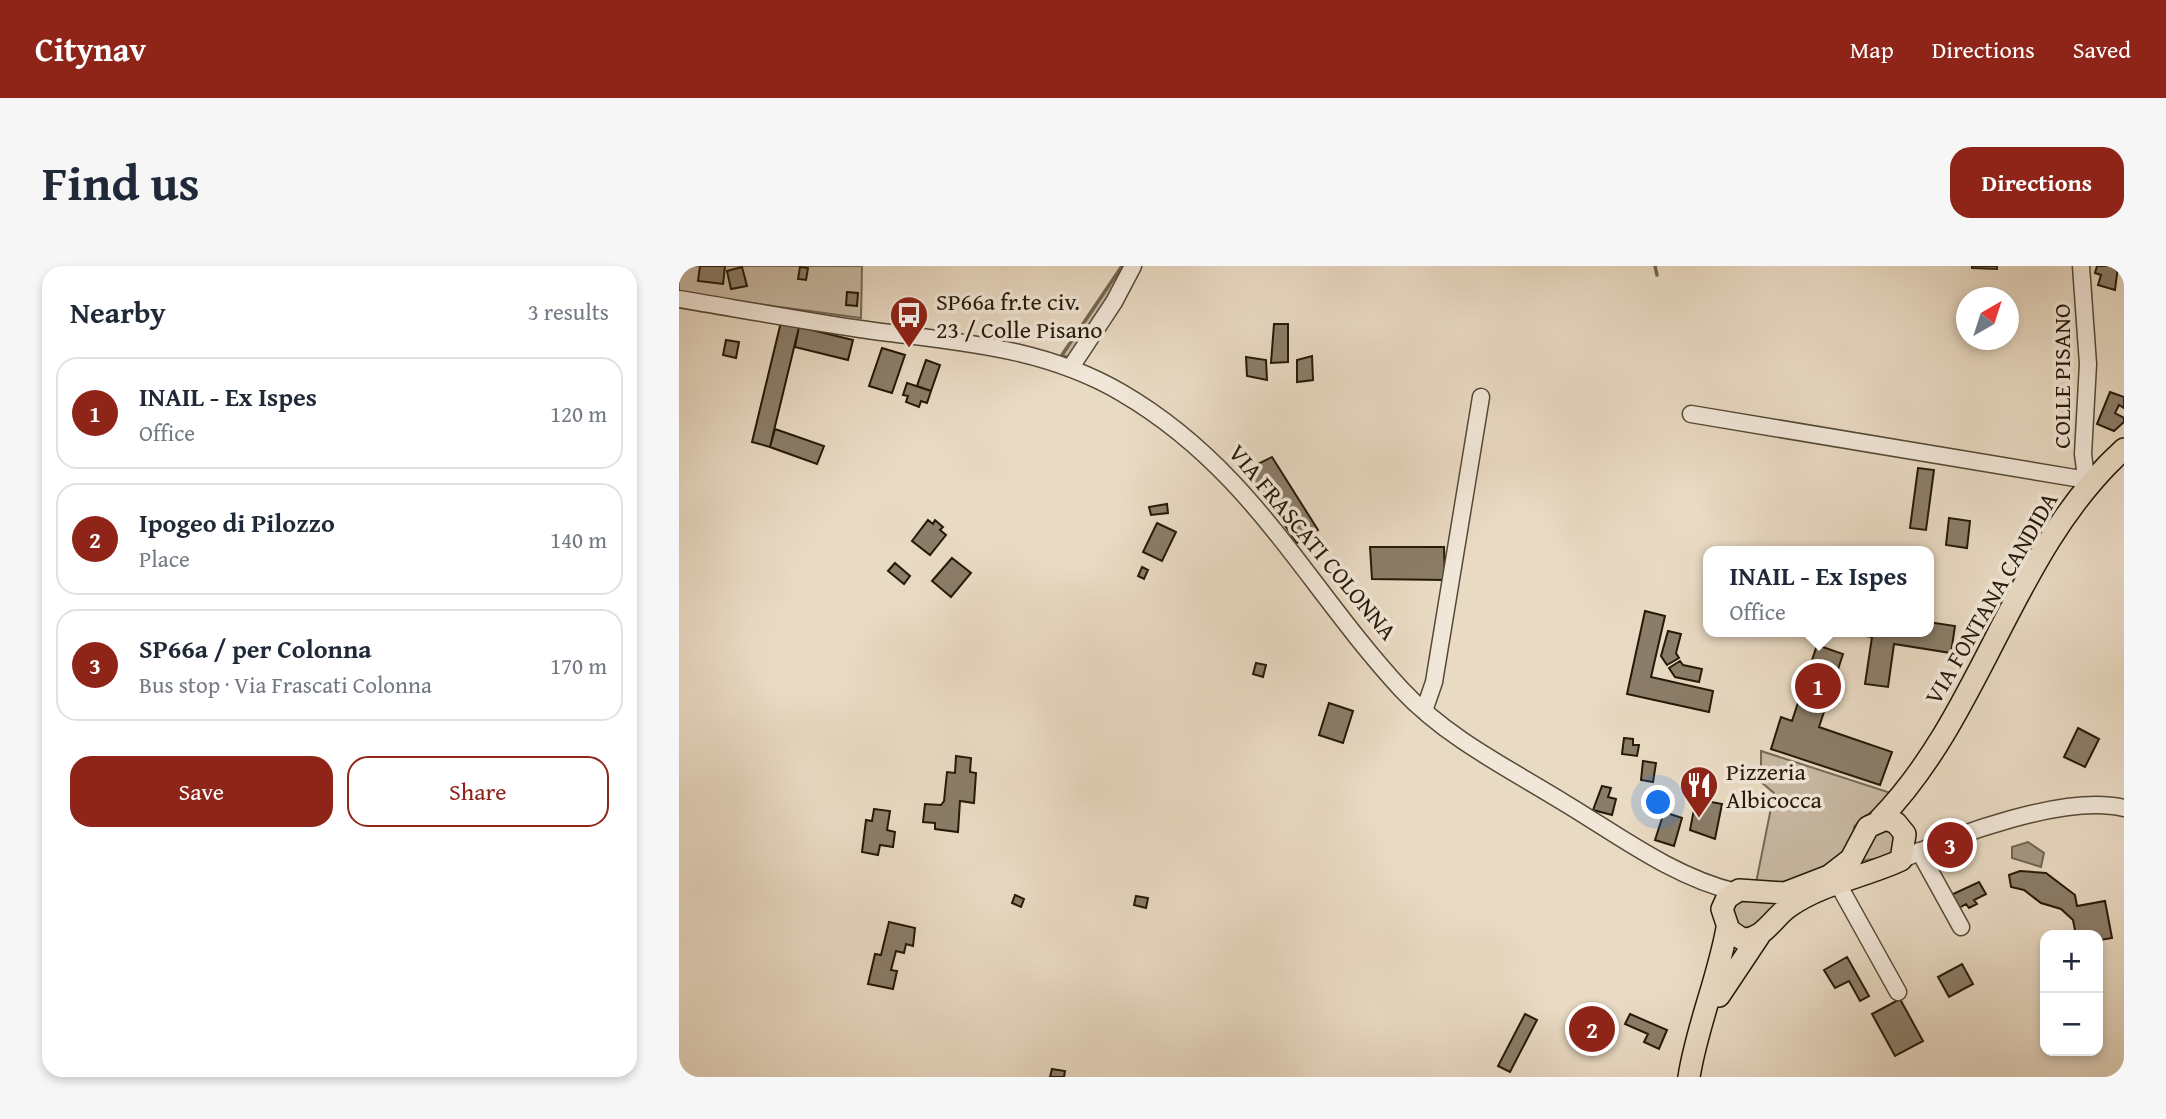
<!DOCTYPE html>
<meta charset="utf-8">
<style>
body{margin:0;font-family:"Gentium Book Plus",serif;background:#f6f6f7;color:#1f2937}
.controls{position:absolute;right:21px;bottom:21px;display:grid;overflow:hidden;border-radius:14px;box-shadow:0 4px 10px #0003}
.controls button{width:63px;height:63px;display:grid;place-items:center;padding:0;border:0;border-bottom:2px solid #e0e1e3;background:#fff;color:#1f2937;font:35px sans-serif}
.compass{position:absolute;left:1277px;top:21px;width:63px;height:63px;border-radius:50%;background:#fff;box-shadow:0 4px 10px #0003;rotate:39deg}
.you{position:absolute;left:980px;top:537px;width:24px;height:24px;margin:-18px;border:5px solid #fff;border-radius:50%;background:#1a73e8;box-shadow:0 0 0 10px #1a73e833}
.badge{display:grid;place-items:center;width:46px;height:46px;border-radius:50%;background:#8f2418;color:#fff;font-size:23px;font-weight:700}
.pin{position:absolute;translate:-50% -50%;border:4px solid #fff;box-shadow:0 2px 7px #0006}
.popup{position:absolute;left:1024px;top:280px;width:231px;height:91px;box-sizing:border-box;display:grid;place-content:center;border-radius:14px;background:#fff;filter:drop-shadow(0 2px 5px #0005);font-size:23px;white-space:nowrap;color:#747a83}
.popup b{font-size:26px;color:#1f2937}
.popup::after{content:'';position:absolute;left:50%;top:100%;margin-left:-14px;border:14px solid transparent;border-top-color:#fff}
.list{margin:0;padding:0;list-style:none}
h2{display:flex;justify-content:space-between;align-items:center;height:91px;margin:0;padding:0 28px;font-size:30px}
h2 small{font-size:23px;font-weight:400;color:#747a83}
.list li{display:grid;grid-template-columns:46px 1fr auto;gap:21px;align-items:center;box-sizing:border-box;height:112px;margin:0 14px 14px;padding:0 14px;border:2px solid #e0e1e3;border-radius:21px}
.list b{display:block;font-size:26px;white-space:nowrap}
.list p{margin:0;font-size:23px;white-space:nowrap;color:#747a83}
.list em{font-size:23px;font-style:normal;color:#747a83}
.actions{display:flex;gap:14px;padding:21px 28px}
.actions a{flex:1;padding:16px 0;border:2px solid #8f2418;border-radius:21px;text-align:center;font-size:24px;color:#8f2418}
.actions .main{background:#8f2418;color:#fff}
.map{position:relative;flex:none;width:1445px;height:811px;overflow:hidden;border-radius:21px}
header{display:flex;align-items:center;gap:42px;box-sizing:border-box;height:98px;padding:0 35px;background:#8f2418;color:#fff}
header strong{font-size:33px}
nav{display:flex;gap:38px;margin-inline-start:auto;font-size:24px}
.intro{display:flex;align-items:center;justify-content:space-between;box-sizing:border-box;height:168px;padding:0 42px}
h1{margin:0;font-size:49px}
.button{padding:18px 32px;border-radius:21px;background:#8f2418;color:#fff;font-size:24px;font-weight:700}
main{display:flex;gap:42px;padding:0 42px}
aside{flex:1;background:#fff;border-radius:21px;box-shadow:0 4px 10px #0003}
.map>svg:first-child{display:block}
.green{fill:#c8b9a3;stroke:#766955;stroke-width:2}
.water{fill:#a69883;stroke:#726551;stroke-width:2}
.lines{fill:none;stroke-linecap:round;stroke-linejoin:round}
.stream{stroke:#726551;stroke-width:3.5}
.building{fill:#8b7d69;stroke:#251907;stroke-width:2}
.minor-casing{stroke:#564936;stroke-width:19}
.major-casing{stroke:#251907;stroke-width:24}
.minor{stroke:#f1e7d8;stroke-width:16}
.major{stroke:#e9dac3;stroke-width:21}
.labels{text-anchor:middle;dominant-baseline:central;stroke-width:7;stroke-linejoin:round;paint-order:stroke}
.poi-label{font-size:24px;fill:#251907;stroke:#f1e7d8;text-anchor:start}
.street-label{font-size:24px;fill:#251907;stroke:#f1e7d8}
</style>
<header>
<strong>Citynav</strong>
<nav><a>Map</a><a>Directions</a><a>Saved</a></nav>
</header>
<div class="intro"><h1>Find us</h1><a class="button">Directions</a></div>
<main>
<aside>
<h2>Nearby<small>3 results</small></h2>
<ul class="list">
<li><span class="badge">1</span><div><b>INAIL - Ex Ispes</b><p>Office</p></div><em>120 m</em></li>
<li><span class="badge">2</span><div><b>Ipogeo di Pilozzo</b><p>Place</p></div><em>140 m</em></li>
<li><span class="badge">3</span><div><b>SP66a / per Colonna</b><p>Bus stop · Via Frascati Colonna</p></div><em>170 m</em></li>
</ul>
<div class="actions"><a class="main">Save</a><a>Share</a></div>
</aside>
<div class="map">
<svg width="1445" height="811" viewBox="0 0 1445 811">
<rect width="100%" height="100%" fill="#e9dac3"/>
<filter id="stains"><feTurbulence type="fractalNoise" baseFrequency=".00286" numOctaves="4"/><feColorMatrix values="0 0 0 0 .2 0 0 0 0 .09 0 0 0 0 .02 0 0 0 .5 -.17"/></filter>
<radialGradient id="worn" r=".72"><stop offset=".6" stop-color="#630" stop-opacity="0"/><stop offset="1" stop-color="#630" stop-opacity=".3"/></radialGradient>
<path class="green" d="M0 0H183L182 52 0 27Z
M443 0H449L389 91 383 89Z
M1082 485 1218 529 1182 553 1175 561 1174 575 1155 598 1111 618 1077 617 1095 527 1082 516Z
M1211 560 1220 584 1200 592 1177 596 1191 569Z
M1065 630 1104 634 1068 666 1051 656 1055 636Z"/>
<path class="water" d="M1349 576 1365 587 1362 601 1333 592V581Z"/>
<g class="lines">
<path class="stream" d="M976 0 978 9
M383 89 443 0"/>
</g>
<path class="building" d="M21 0H46L44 18 19 15Z
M1293 0H1318V3L1293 2Z
M1418 0H1439L1436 24 1419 19 1422 9 1416 7Z
M63 1 68 20 52 23 48 5Z
M121 1 129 2 127 14 119 13Z
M168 26 179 27 178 40 167 39Z
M102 56 120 61 91 181 73 176Z
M595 58H609V96L592 97Z
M120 61 174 74 169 94 116 81Z
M47 74 60 76 57 92 44 89Z
M203 82 226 89 213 127 190 120Z
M633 90 634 114 618 116V94Z
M567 91 587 94 588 114 568 110Z
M247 94 261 99 252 125 238 120Z
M228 117 252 125 248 137 242 135 240 141 227 136 229 130 224 129Z
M1431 126 1445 131V142L1440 139 1436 147 1445 152V156L1435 165 1418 158Z
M96 163 145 180 138 198 91 181Z
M593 191 639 264 618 277 567 204Z
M1239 202 1255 204 1247 264 1231 262Z
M488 238 489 247 472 249 470 241Z
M1270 252 1291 255 1288 282 1267 279Z
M249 254 254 258 256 254 264 261 261 264 267 269 251 289 233 275Z
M478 257 497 266 483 295 464 286Z
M691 281H765L766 314 693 313Z
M273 292 292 307 272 331 253 315Z
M216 297 231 310 225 318 209 305Z
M463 301 469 304 465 313 459 310Z
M966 345 986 350 972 411 1034 425 1030 446 948 428Z
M1249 356 1276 360 1272 387 1215 378 1209 421 1186 418 1193 371 1161 366H1249Z
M989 365 1002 368 997 387 1000 392 988 399 982 390Z
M1138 379 1164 388 1140 461 1213 486 1201 519 1092 483 1102 451 1113 455Z
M1001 395 1004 399 1023 403 1020 416 996 411 990 402Z
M577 397 587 399 584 411 574 408Z
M650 437 674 445 664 477 640 469Z
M1399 462 1420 473 1406 501 1385 491Z
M945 472 954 473V479H960L958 490 943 488Z
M277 490 292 492 291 506 297 507 295 537 281 535 279 566 256 563V557L244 556 246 538 262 539 265 535 268 506 276 507Z
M964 495 977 497 974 516 962 514Z
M923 520 932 522 929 531 937 533 933 549 914 544Z
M1017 533 1043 538 1036 573 1011 564Z
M195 543 211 545 208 564 216 566 214 581 201 579 199 589 183 586 187 554 193 555Z
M985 546 1003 552 995 580 976 574Z
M1341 605 1367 607 1396 629 1398 640 1426 635 1433 672 1421 674 1423 686H1419V669H1397L1394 654 1382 643 1362 637 1345 624 1332 621 1330 609Z
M1300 616 1307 628 1295 634 1298 638 1290 642 1287 638 1280 642 1272 629Z
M336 629 345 633 342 641 333 637Z
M457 630 469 632 467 642 455 639Z
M210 656 236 662 234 680 227 678 225 687 217 685 212 704 218 705 214 723 189 718 196 688 202 689Z
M1168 691 1190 730 1181 735 1170 715 1156 722 1145 704Z
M1283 698 1294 718 1270 731 1259 711Z
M1221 733 1244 775 1216 790 1193 748Z
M846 748 858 754 831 806 819 800Z
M951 748 988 764 980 783 965 776 969 768 946 758Z
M373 803 386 805 385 811H371Z"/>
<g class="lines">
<g class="minor-casing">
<path id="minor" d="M1402 0 1409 98 1404 188 1408 220
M0 33C60 43 121 54 181 63 273 76 361 79 443 127 573 203 626 319 723 424 768 472 829 502 884 536 939 569 994 611 1057 626
M392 101 435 36 454 0
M1012 148 1408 214
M745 445 755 416 802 131
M1240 585 1282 661
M1222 594C1277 568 1387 528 1445 542
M1159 618 1219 726"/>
</g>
<g class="major-casing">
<path id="major" d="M1201 553C1305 446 1333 284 1445 183
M1207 553 1217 557 1226 568 1222 594C1186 611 1144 617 1111 640 1094 651 1085 674 1063 673L1050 664 1043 643 1048 632 1060 624 1106 627 1150 610 1172 593 1189 561Z
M1040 730 1080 670
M1010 811C1018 760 1039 713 1048 662"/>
</g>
<use href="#minor" class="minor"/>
<use href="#major" class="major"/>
</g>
<defs>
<g id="bus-pin" transform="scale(2.0125)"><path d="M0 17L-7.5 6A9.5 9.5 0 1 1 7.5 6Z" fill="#8f2418" stroke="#f1e7d8"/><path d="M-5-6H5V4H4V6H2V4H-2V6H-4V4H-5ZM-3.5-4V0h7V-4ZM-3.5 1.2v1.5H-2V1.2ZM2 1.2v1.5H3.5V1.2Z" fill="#fff"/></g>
<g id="restaurant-pin" transform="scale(2.0125)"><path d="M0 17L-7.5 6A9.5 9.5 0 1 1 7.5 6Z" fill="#8f2418" stroke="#f1e7d8"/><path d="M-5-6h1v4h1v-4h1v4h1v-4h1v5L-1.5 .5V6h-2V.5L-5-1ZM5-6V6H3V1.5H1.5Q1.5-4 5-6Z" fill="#fff"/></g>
</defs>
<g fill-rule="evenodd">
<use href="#bus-pin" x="230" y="49"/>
<use href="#restaurant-pin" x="1020" y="519"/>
</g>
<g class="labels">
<g class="poi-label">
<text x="257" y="35">SP66a fr.te civ.<tspan x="257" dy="28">23 / Colle Pisano</tspan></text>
<text x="1047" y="505">Pizzeria<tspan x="1047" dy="28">Albicocca</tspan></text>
</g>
<g class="street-label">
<text transform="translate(1382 110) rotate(-90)">COLLE PISANO</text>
<text transform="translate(634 276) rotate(50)">VIA FRASCATI COLONNA</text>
<text transform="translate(1312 332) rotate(-60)">VIA FONTANA CANDIDA</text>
</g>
</g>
<rect width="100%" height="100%" filter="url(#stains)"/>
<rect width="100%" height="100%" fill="url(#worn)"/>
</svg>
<div class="controls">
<button>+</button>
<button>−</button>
</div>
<svg class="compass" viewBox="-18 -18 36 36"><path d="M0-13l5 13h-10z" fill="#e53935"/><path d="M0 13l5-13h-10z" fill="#747a83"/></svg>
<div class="you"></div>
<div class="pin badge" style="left:1139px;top:420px">1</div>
<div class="popup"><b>INAIL - Ex Ispes</b>Office</div>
<div class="pin badge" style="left:913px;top:763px">2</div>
<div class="pin badge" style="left:1271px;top:579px">3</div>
</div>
</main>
